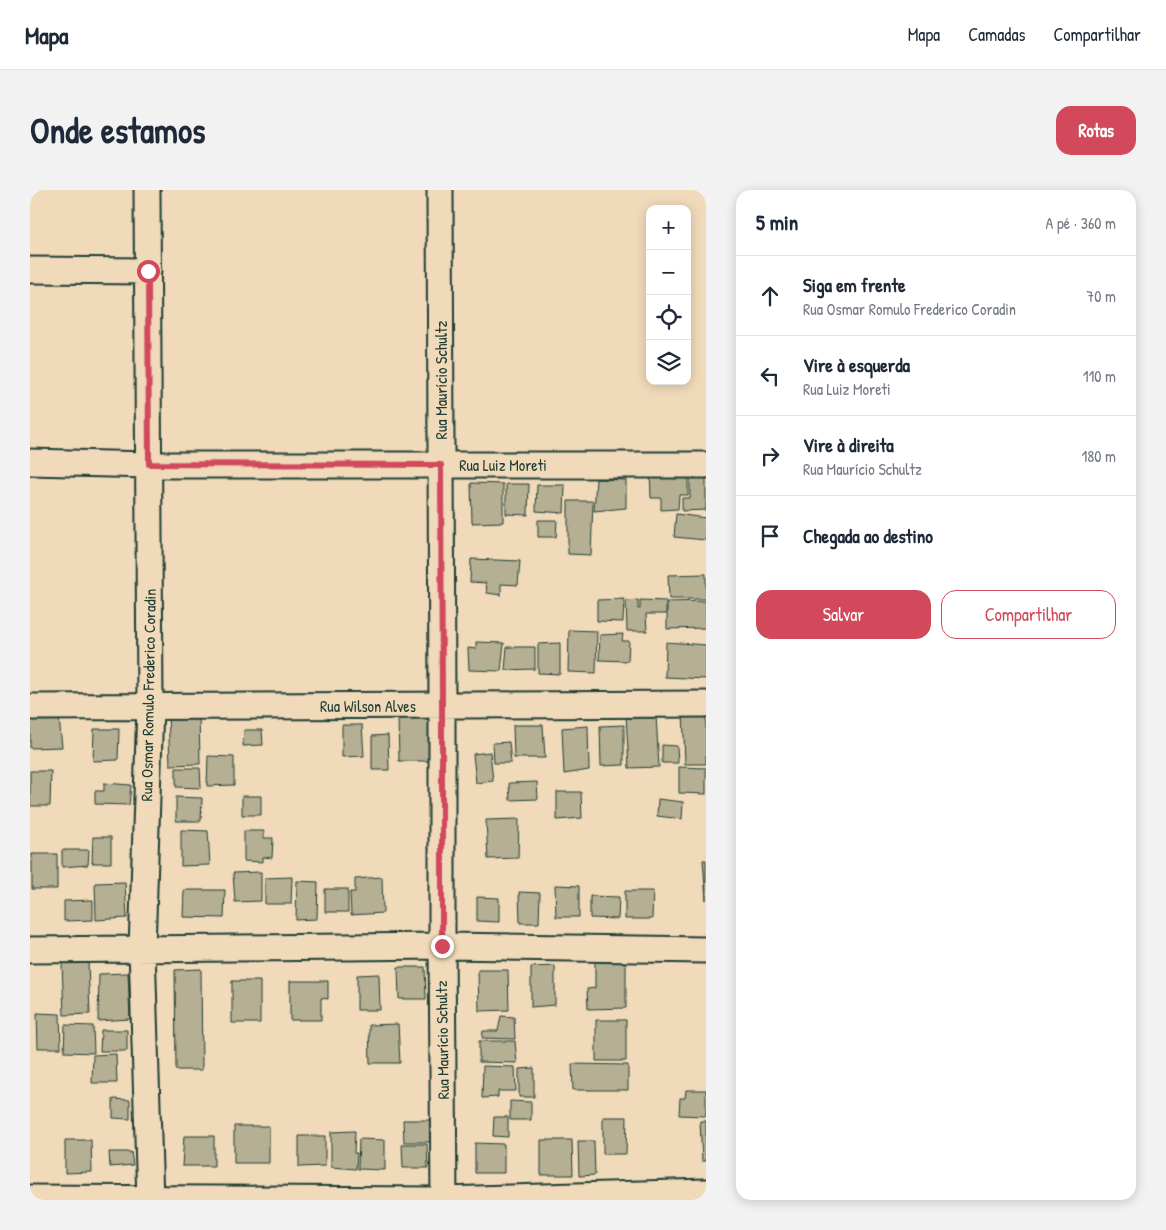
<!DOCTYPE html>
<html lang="pt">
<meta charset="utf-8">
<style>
body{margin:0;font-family:"Patrick Hand",sans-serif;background:#f2f2f3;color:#1f2937}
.controls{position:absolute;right:15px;top:15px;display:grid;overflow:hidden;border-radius:10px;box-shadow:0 2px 12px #0003}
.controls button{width:45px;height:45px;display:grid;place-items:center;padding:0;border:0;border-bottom:1px solid #e0e1e3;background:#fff;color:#1f2937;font:25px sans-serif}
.stop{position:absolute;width:15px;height:15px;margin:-11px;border:4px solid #d1495b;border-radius:50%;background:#fff}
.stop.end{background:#d1495b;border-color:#fff;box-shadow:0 1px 5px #0008}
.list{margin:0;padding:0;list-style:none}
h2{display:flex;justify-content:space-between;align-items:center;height:65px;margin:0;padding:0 20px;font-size:21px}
h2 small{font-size:16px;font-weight:400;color:#747a83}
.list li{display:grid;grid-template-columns:32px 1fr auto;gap:15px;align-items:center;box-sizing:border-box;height:80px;padding:0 20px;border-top:1px solid #e0e1e3}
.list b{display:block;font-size:19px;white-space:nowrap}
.list p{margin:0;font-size:16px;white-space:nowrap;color:#747a83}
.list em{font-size:16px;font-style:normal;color:#747a83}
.actions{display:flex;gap:10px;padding:15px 20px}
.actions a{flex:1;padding:11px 0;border:1px solid #d1495b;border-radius:15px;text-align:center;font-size:18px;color:#d1495b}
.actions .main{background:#d1495b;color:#fff}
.icon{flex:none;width:28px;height:28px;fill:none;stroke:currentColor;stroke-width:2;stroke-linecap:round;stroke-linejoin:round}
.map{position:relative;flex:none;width:676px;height:1010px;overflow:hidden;border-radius:15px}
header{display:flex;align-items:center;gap:30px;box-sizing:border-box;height:70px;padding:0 25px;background:#fff;border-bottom:1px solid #e0e1e3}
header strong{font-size:24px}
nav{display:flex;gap:28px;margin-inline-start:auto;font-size:18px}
.intro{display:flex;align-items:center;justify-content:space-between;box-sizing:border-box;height:120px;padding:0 30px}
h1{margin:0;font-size:35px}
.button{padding:12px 22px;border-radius:15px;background:#d1495b;color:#fff;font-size:18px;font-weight:700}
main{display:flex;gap:30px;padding:0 30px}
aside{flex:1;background:#fff;border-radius:15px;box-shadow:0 2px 12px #0003}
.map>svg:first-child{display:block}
.building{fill:#b5af94;stroke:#1f3d34}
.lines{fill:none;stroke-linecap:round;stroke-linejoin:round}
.minor-casing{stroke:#1f3d34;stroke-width:29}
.minor{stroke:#f0dab9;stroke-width:25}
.route{stroke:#d1495b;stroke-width:6}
.labels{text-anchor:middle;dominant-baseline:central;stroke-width:4.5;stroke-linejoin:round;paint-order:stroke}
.street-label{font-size:16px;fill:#1f3d34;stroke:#f0dab9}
</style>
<header>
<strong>Mapa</strong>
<nav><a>Mapa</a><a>Camadas</a><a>Compartilhar</a></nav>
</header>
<div class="intro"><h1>Onde estamos</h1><a class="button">Rotas</a></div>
<main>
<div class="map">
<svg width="676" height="1010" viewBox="0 0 676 1010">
<rect width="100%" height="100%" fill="#f0dab9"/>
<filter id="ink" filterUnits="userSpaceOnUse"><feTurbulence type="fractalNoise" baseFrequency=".02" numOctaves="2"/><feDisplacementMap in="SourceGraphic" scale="10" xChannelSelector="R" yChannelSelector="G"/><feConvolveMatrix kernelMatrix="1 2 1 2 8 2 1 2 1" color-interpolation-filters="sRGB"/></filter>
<g filter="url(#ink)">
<path class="building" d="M660 278 676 279V320L652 321V308H660Z
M620 279 658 281V305H649L648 319 631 320V308H621Z
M566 289 596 290V318L564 321Z
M441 293 473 294V332L442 333Z
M476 294H499L498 325 476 324Z
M507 295H535L534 323 506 321Z
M538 311H563L561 365 538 364Z
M646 324 676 328V350L644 347Z
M508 330H527L526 347H508Z
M441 369 490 371 488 395 471 394V405L457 403 456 393 440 392Z
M676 384V409H639L638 385Z
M594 409 593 432 567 431V410Z
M608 410V419H610V410L636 411V424H616L617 441H597L596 411Z
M676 411V438L637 439V412Z
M539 440 567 441 566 483 538 482Z
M593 444 592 451H599L598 471 569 470 570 445Z
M446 452 474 453 471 481 439 480 438 458 446 459Z
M636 452 676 455V489L635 487Z
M530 453V484L508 483V454Z
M477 457H505V479L475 480Z
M653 521H676V574H655Z
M138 522H169L170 574 140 575Z
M626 525 629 577 599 578 596 526Z
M368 526H402L403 571H369Z
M29 528 32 557 0 558V529Z
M312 535H332L334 566 312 567Z
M483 535H513L515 568H484Z
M594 535V575L571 576 570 536Z
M558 536 559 580 534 584 532 538Z
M64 539H89L88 570 63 571Z
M214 540H232L233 555 213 556Z
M358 545 359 580H342V546Z
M479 552 481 573H464L463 553Z
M632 555 647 556 648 573H632Z
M460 562 463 591 446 593 443 564Z
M178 566 204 567V595L177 596Z
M649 577 676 578V604L649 603Z
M146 578H170L171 598 146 597Z
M0 581H21L20 616H0Z
M507 592 508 609 480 610 479 593Z
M74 593 101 595 99 615 65 614V601H74Z
M527 602H551L552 628 527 630Z
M212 606H231V625H212Z
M146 607 172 608 171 631H146Z
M628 609 653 612 652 629 627 626Z
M489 629 488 668 458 669 456 630Z
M151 640 178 641 180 675 151 676Z
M214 641H234V648H243L242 668 233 667V672L214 671Z
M63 647H81V673H62Z
M32 660H59L58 675 32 677Z
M2 664H27V699H2Z
M673 670H676V710Z
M231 682V711L205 712 203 683Z
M262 687 261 714H235V688Z
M352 687 353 723 321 725 320 702H325V689Z
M267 691 288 692 287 729 266 730Z
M95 692 97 728 66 730 65 693Z
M525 695 549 696V727H526Z
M295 699H318V722H295Z
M154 700H195L194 728 153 727Z
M595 701H623L622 729H595Z
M489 702 510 703 509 733H490Z
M560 706 589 707 588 729 560 728Z
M447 707 469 708V732L447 731Z
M63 710V730L34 731V711Z
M565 768H596V818L558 819 557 799 565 798Z
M58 772 60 824 34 825 32 773Z
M525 776V815L501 817V777Z
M368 777H395L396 809H369Z
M171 779 172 880H146L145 780Z
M448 780H478L479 820 449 821Z
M98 783 100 829 68 831 69 784Z
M349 784 350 820H327V785Z
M202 791H230V833H202Z
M260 791H298V809L291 808V830H260Z
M7 823 30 824 31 858H8Z
M471 826 484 827 485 849 452 848 453 841H468Z
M566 830H596V871H566Z
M368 834 370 873H340L339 835Z
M35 835 63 836 64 863 34 862Z
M71 840H97V861H70Z
M449 851H485L487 873 449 872Z
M86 864 87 893H62L63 865Z
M542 874 598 875V900H543Z
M453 876 485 877 486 901H468V907L452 908Z
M504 878V907H489V879Z
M656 900H676V926L649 925 650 908H655Z
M83 909 100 910V929L83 928Z
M480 911 501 912V930H480Z
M464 927H478V947L463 946Z
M573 927H597L596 964H573Z
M373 930H403V952H374Z
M670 931H676V971H672Z
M204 936H239V973H204Z
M325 941 324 963H327L326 979 301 977V942Z
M154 946H184V976H152Z
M269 946H295V976L269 977Z
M329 949 355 950V980L328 979Z
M35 950H61L62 982 35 983Z
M511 950H542L543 985H511Z
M548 951H564L565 985 549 986Z
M445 953 474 954V983H445Z
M372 954H397L398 978H373Z
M79 962H101L103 975 80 977Z"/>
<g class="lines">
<g class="minor-casing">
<path id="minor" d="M117 0 120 516 112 759 120 1010
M410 0 412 515V756L414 1010
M0 80 118 81
M0 272 119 275H676
M0 517 676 514
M0 760 412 756 676 760
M0 1008 408 1010
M415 1010 676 1002"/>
</g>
<use href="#minor" class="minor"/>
</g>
</g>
<g class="lines" filter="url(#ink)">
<path class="route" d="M118 81 119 274 411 275 412 515V756"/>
</g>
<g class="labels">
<g class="street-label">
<text transform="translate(411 190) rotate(-90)">Rua Maurício Schultz</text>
<text x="473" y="275">Rua Luiz Moreti</text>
<text transform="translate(118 505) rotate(-89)">Rua Osmar Romulo Frederico Coradin</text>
<text x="338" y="516">Rua Wilson Alves</text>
<text transform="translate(412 850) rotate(-91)">Rua Maurício Schultz</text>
</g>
</g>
</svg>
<div class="controls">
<button>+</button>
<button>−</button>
<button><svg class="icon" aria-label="locate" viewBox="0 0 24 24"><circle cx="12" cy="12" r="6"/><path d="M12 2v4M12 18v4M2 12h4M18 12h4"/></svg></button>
<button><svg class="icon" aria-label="layers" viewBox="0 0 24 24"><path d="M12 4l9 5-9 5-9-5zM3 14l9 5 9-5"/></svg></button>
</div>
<div class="stop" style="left:118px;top:81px"></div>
<div class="stop end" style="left:412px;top:756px"></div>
</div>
<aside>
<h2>5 min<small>A pé · 360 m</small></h2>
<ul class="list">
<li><svg class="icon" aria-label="ahead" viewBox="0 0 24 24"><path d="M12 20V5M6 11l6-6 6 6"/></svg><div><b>Siga em frente</b><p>Rua Osmar Romulo Frederico Coradin</p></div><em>70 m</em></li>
<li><svg class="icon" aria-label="left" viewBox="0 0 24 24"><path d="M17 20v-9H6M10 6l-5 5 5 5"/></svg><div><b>Vire à esquerda</b><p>Rua Luiz Moreti</p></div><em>110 m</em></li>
<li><svg class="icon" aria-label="right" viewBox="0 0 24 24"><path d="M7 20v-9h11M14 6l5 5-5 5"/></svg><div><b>Vire à direita</b><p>Rua Maurício Schultz</p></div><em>180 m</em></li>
<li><svg class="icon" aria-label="arrive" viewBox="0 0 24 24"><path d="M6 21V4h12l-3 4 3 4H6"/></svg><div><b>Chegada ao destino</b></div></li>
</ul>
<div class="actions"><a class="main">Salvar</a><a>Compartilhar</a></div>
</aside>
</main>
